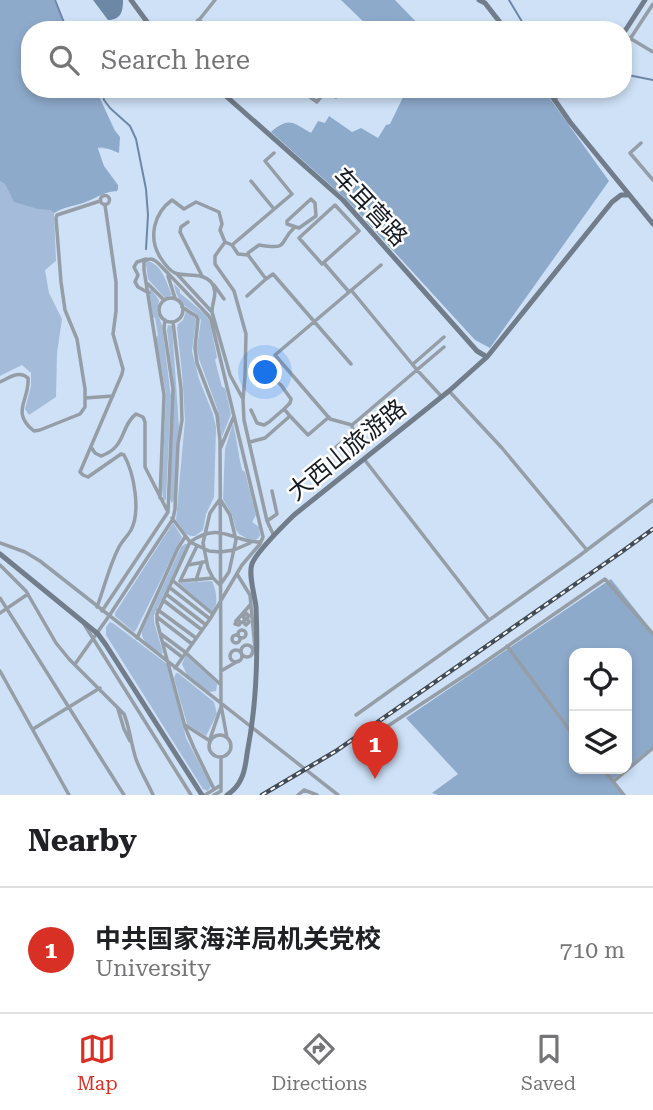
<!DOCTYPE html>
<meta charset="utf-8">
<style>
body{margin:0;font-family:"Roboto Serif","Noto Sans SC",serif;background:#f6f6f6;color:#202124}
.controls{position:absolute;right:21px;bottom:21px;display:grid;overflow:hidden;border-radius:14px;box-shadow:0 4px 10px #0003}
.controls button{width:63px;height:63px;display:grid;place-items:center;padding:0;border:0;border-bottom:2px solid #e0e0e0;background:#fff;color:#202124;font:35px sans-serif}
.you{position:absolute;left:266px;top:373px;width:24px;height:24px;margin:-18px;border:5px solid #fff;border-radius:50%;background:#1a73e8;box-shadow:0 0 0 10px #1a73e833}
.badge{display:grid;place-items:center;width:46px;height:46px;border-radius:50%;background:#d93025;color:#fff;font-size:23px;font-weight:700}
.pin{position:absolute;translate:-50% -58px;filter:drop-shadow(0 2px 4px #0008)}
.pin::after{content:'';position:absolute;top:37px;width:24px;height:21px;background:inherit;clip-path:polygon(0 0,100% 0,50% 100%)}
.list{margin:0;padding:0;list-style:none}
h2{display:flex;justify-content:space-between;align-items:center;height:91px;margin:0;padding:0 28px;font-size:30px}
h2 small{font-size:23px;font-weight:400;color:#757577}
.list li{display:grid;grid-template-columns:46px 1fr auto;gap:21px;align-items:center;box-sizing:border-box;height:126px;padding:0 28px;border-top:2px solid #e0e0e0}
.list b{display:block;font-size:26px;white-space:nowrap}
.list p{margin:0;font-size:23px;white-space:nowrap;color:#757577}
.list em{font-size:23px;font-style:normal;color:#757577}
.icon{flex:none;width:38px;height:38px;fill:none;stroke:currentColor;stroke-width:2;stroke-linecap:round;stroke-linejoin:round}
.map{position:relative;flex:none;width:653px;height:795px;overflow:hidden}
.search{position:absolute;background:#fff;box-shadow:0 4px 10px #0003;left:21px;right:21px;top:21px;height:77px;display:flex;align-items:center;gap:18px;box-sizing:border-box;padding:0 24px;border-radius:28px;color:#757577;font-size:26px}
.sheet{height:217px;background:#fff}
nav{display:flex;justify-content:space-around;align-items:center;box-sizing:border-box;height:98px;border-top:2px solid #e0e0e0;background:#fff;font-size:19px;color:#757577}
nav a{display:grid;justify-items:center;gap:4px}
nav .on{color:#d93025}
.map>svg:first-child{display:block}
.green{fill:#a4bcd9}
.forest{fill:#8eaacb}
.water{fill:#6d88a7}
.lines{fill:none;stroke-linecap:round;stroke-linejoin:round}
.stream{stroke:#6d88a7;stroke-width:2}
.street{stroke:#959da6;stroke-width:3.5}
.secondary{stroke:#717d8a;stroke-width:5}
.rail-casing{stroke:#424c57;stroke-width:4.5}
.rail{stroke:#fff;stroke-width:2;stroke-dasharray:5;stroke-linecap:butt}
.labels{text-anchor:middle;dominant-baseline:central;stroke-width:5;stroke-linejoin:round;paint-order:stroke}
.street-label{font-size:24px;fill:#141a22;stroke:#fff}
</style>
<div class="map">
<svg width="653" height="795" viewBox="0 0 653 795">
<rect width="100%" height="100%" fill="#cee1f7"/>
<path class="green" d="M0 0 30 30V89H95L114 128 118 150 98 148 103 168 114 191C103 193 97 197 87 201 76 206 64 206 54 213L56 261 45 270 49 293 62 319 57 353 56 397 29 415 25 409 31 386V373L22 365 0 376Z
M148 261C163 266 166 282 172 295L165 298 148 279 146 264Z
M174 284 180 290V293L207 316 210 323 217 357 215 360 222 387 225 388 231 414 222 437 217 408 199 359 197 348 201 320C197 312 191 311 184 305 178 300 175 291 174 284Z
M151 289 159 300 157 312 162 325 171 397 166 499 164 501 163 499 162 488 166 394 156 338 158 335 155 318 153 317 149 290Z
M186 311 194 317 196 320 192 351 199 379 213 414 216 427 214 497 206 514 203 530 195 536H191L186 534 176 520 185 420 182 373 177 328 178 324 183 320Z
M168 325 172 326 179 427 174 500 172 503 170 499 174 388 167 330Z
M233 423C237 439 238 454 242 470L245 472 256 515 252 522 259 527 260 536 256 540 248 539 239 534 236 530 232 515 223 499 225 449Z
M173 523 182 537 136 630 134 632 115 616V613Z
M185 544H188L154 615V622L163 653 161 654C154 648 140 642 142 631L181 547Z
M212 581C216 590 219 602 213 612L178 583Z
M110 622 114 624 167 664 186 738 211 786 208 791 203 789 106 635V627Z
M186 655 217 684 216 691 209 692 187 675 182 664Z
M176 673H178L214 702 217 714 206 736 187 724 174 678Z"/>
<path class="forest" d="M0 0H54L68 30H30V89H96L113 128 120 137 119 153 104 147H98V149L104 166 118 185V189L117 191C103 192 100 196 88 201 77 206 64 206 54 213L51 210 38 209 14 202 5 184 0 181Z
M341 0H395L424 30H372Z
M407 89H543L609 181 490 348 475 340 345 198 271 132C289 117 292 122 311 133L318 121 325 123 329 116 352 132 361 128 378 138 386 125 390 124Z
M611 579 653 632V747L627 768V653H574V769H626L612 780 624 795H438L432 793 458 774 406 718Z"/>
<path class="water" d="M93 0H123C123 11 121 20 108 20Z"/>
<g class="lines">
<path class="stream" d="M55 0 67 30
M509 0 527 30
M623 74 653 80
M102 89 104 100 110 108 130 126 136 139 146 189 148 215 146 249"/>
<path class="street" d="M199 20 215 0
M190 30 198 20 216 30
M623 34 653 52
M630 39 653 4
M299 89 317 102 326 90 336 97 342 89
M554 100 567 89
M641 143 630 153 653 180
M274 153 265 161 292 194 232 245 225 242 215 256V264L234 291 246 334 245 376 243 400 244 420 267 521 274 536
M251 181 274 209
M100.5 200a4.5 4.5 0 1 1 9 0a4.5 4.5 0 1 1-9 0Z
M311 199 315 203 316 216 299 228 287 224V221Z
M335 205 359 231 322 264 299 238Z
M188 222 181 227 180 232 202 276
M225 242 220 230 222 224 219 212 196 202 184 209 172 200C154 213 148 237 160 257 164 263 168 270 175 273 186 277 202 272 211 282 219 292 212 301 212 312L230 375 243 399
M232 245 238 254 248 255 266 279 247 296
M248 255V253L259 245C291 250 277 243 295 227
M146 259 137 262 134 267 138 275 135 282 138 287 149 293
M324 263 349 292
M381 265 275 355 330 419 352 425 444 347
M177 274 212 312
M168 276 175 298
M266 279 273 274 351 364
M148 284 164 300
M214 285 224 299
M351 290 417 370 442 397
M159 310a12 12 0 1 1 24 0a12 12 0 1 1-24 0Z
M182 307 196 316 198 319 195 348 197 363 217 415 220 440 221 705 227 738
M413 364 444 337
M0 382C9 378 19 370 28 378 30 400 10 412 34 431L40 430 80 414 85 407V389L77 339 65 310 61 282 56 218 57 215 100 201
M266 385 275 380 281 385 291 399 290 403 284 409 290 416
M449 391 502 448 586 549
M85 398 113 396
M251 410 257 423 264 425 269 422 284 409
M250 442 265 438 290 416 308 435 329 417
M91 447 95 453 101 456C127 447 120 426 136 414L143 417 145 422V467L168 512
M221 447 234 416
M336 447 353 433 352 425
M364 459 489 620
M160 498 164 395 144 270V262C150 257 154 259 159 264L209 316 211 320 263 537 260 544 242 565 210 619 175 668
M220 499 230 515 236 540 229 572 220 585 213 578 208 568 203 543 210 513Z
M172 518 190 542 209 551 220 552 234 550 250 543
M267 521 277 514 272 491
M0 543 25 552 40 561 338 795
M0 565 26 591 56 643 69 659 124 714C130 729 131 744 136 759 140 771 148 783 153 795
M188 565 204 562
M237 574 250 595 255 648 252 653
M172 580 213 614
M196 580 202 562
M180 581 197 546
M180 581 213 578
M169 587 210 619
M166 594 206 625
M0 598 124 795
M163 600 202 630
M97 607C104 588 109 567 118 549 121 542 127 537 131 530 141 511 134 473 124 455L121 454 88 477 83 475 80 472 122 374 123 369 113 334 116 311V282L105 205
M158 610 196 638
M102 611 168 512 173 389 164 328 165 320
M0 613 28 594
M157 617 192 644
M246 619 243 622 246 625 249 622 248 620C246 619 244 619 243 617L246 613 249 616 246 619
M237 620 241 622 239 625 235 624Z
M236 621 251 604
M84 624 191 795
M238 634a4 4 0 1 1 8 0a4 4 0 1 1-8 0Z
M161 634 185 652 221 685
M232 639a4 4 0 1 1 8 0a4 4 0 1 1-8 0Z
M137 638 178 548 185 537
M164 643 182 657
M241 651a6 6 0 1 1 12 0a6 6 0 1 1-12 0Z
M507 646 574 736
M230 656a6 6 0 1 1 12 0a6 6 0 1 1-12 0Z
M75 664 109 616 173 519 175 509 178 444 182 420 181 389 173 322
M0 671 69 795
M221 671 238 661
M118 709 124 729 130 741
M356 715 579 556 653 500
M185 725 210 741
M33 729 100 688
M209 746a11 11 0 1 1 22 0a11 11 0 1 1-22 0Z
M210 739 221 707
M359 745 479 666 605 579 653 634
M603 769 624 795
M614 781 653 748
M214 789 194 748 185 727 157 622V614L190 542C221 520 233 543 261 542
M205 795 221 785
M214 795 221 791V758
M298 795 304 790 317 795"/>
<path class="secondary" d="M131 0 153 30
M479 0 485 3 506 30
M623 34 645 0
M218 89 343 200 477 351 487 357
M547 89 570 122 653 224
M0 554 98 634 106 645 202 795
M227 795C233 791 238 786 241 779 246 770 246 758 248 748 257 701 258 654 256 607 255 596 248 574 252 564 256 552 284 525 294 515L449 391 487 357 612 202 621 195H628"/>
<g class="rail-casing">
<path id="rail" d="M262 795 336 751 620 553 653 529"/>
</g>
<use href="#rail" class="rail"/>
</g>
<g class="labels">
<g class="street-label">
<text transform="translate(370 207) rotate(47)">车耳营路</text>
<text transform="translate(347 450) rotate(-39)">大西山旅游路</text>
</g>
</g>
</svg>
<div class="controls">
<button><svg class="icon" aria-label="locate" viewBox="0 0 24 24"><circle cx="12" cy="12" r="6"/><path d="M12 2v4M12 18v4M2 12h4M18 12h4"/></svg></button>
<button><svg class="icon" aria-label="layers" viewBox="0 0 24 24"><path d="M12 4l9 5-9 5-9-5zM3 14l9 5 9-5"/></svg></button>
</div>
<div class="you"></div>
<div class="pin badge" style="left:375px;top:779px">1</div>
<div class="search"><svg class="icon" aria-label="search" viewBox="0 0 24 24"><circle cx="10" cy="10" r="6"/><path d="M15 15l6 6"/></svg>Search here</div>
</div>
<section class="sheet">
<h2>Nearby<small></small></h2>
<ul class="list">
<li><span class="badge">1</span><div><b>中共国家海洋局机关党校</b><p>University</p></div><em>710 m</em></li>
</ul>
</section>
<nav>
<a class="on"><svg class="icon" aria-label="map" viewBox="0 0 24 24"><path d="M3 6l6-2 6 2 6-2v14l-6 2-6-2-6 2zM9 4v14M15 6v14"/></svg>Map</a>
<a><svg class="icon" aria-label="directions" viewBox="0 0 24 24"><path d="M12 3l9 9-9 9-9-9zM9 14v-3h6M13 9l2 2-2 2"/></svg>Directions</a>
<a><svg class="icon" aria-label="saved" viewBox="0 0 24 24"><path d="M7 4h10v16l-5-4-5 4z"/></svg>Saved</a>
</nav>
